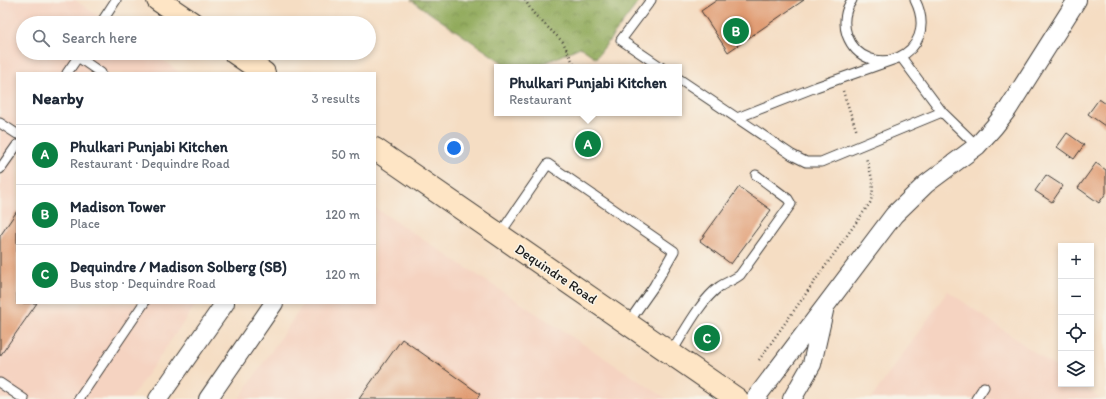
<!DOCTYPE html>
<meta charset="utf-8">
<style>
body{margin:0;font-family:Itim,sans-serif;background:#f6f6f7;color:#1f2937}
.controls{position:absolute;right:12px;bottom:12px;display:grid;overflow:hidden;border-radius:0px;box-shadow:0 2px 6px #0003}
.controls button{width:36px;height:36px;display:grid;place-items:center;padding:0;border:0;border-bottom:1px solid #e0e1e3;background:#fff;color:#1f2937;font:20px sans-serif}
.you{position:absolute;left:454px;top:148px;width:14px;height:14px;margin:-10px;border:3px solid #fff;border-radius:50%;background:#1a73e8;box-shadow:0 0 0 6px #1a73e833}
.badge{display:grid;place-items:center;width:26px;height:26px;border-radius:50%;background:#0b8043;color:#fff;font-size:13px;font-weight:700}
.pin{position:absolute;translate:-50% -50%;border:2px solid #fff;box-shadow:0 1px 4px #0006}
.popup{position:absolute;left:494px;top:64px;width:188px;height:52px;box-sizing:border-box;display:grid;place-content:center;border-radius:0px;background:#fff;filter:drop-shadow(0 1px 3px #0005);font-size:13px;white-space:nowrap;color:#747a83}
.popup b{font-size:15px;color:#1f2937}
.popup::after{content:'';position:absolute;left:50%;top:100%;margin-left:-8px;border:8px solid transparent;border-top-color:#fff}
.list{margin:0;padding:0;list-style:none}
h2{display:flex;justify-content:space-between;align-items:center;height:52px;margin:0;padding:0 16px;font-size:17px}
h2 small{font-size:13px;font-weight:400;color:#747a83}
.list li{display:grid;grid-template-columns:26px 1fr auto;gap:12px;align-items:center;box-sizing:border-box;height:60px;padding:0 16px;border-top:1px solid #e0e1e3}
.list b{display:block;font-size:15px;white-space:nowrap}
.list p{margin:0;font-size:13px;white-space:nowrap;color:#747a83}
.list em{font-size:13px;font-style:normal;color:#747a83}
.icon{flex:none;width:22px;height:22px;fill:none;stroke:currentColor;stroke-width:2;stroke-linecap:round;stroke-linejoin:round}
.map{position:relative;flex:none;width:1106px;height:399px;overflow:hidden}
.search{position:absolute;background:#fff;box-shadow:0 2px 6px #0003;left:16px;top:16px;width:360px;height:44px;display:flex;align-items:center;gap:10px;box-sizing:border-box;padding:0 14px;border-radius:22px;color:#747a83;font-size:15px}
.panel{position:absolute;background:#fff;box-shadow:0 2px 6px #0003;left:16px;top:72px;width:360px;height:232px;border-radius:0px}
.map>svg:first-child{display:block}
.built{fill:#f5d3c1}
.forest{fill:url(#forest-crowns);stroke:#56633c}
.building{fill:#e09a70}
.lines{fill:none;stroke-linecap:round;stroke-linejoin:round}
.service-casing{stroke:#3d3935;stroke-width:11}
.minor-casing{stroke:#3d3935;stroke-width:20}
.secondary-casing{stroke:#3d3935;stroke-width:24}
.path{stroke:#3d3935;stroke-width:2.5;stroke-dasharray:1 3;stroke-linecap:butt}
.service{stroke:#fff;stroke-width:9}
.minor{stroke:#fff;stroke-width:18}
.secondary{stroke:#fee5c5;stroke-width:22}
.labels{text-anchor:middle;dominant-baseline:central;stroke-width:3;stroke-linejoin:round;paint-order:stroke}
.street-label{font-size:14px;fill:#1c1c1c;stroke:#f7f3e8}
</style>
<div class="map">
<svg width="1106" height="399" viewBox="0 0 1106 399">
<defs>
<pattern id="forest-crowns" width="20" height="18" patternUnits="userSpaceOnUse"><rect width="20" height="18" fill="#91aa5c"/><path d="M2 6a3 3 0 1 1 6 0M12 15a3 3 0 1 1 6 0" fill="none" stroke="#768a4b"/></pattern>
</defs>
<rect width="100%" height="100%" fill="#f7f3e8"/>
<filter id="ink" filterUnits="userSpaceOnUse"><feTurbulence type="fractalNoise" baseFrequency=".025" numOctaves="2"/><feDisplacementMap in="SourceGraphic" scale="8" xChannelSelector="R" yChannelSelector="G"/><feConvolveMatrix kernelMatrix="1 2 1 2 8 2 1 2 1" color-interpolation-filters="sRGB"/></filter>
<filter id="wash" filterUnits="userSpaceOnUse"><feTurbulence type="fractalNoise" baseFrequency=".012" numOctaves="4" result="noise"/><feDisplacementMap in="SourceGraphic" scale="16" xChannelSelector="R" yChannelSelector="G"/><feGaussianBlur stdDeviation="0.9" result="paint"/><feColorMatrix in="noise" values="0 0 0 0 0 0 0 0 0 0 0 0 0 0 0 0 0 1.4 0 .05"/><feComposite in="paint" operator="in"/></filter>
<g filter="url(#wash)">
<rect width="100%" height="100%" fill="#f5ddc3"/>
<path class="built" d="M0 0H75L108 23H23V53H152L181 73H17V303H197L130 399H0Z
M375 208 667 399H239L304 303H375Z
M948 291 1061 371V384H1080L1101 399H871Z"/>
<path class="forest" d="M411 0H640L596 58 580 47 536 67H509Z"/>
<g id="blocks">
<path class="building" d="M717 0H804L728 52 701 11Z
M1099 99 1106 104 1105 126 1088 114Z
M1067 133 1084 145 1074 159 1057 147Z
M1096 163 1106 170V193L1099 203 1078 188Z
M1046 175 1063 186 1052 202 1035 191Z
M739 187 771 210 731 264 700 241Z
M17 211V303H37L0 356V236Z
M402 339 480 394 477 399H359Z"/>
</g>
</g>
<g filter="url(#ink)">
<use href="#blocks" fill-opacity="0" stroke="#3d3935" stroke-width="1"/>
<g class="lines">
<g class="service-casing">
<path id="service" d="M651 0 621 40 661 67
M852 0C845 10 843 23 847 35 866 85 943 56 915 0
M101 23 116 0
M67 73 78 57 101 73
M679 79 792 155 806 162H821L942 112 977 146
M737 118 816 87 901 57 942 112
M0 123 17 134
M0 169 17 145
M499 235 548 164 674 251 654 286 628 323
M671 353C684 333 700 301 719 287 726 282 734 280 740 275L791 204 788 199 756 175
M0 383 24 399
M79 399 144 303
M976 399 984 387"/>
</g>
<g class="minor-casing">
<path id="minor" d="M158 399 225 303
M208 399 274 303
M755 399 894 215 926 184 977 146 994 127 1008 109 1077 0
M792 399 812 364 824 311"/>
</g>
<g class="secondary-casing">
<path id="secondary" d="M158 0 192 23
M235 53 264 73
M375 149 737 399"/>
</g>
<path class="path" d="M525 0 533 13 563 42 575 67
M843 91 857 132
M759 360 870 203C876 187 871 174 866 158"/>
<use href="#service" class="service"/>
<use href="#minor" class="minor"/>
<use href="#secondary" class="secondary"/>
</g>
</g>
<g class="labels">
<g class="street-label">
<text transform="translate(556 274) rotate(34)">Dequindre Road</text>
</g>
</g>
</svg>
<div class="controls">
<button>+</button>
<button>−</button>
<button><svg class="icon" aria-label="locate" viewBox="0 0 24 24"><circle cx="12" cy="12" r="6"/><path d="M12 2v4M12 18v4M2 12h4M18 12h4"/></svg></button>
<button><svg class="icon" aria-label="layers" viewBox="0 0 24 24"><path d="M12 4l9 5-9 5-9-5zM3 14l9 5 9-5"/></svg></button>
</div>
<div class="you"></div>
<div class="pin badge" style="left:588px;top:144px">A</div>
<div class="popup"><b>Phulkari Punjabi Kitchen</b>Restaurant</div>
<div class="pin badge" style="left:736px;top:31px">B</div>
<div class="pin badge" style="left:707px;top:338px">C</div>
<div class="search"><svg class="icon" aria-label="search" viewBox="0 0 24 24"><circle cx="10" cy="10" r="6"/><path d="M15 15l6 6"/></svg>Search here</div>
<section class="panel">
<h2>Nearby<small>3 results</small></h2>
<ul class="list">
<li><span class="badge">A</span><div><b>Phulkari Punjabi Kitchen</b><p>Restaurant · Dequindre Road</p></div><em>50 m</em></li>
<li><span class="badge">B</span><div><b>Madison Tower</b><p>Place</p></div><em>120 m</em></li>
<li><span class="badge">C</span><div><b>Dequindre / Madison Solberg (SB)</b><p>Bus stop · Dequindre Road</p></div><em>120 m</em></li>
</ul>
</section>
</div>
